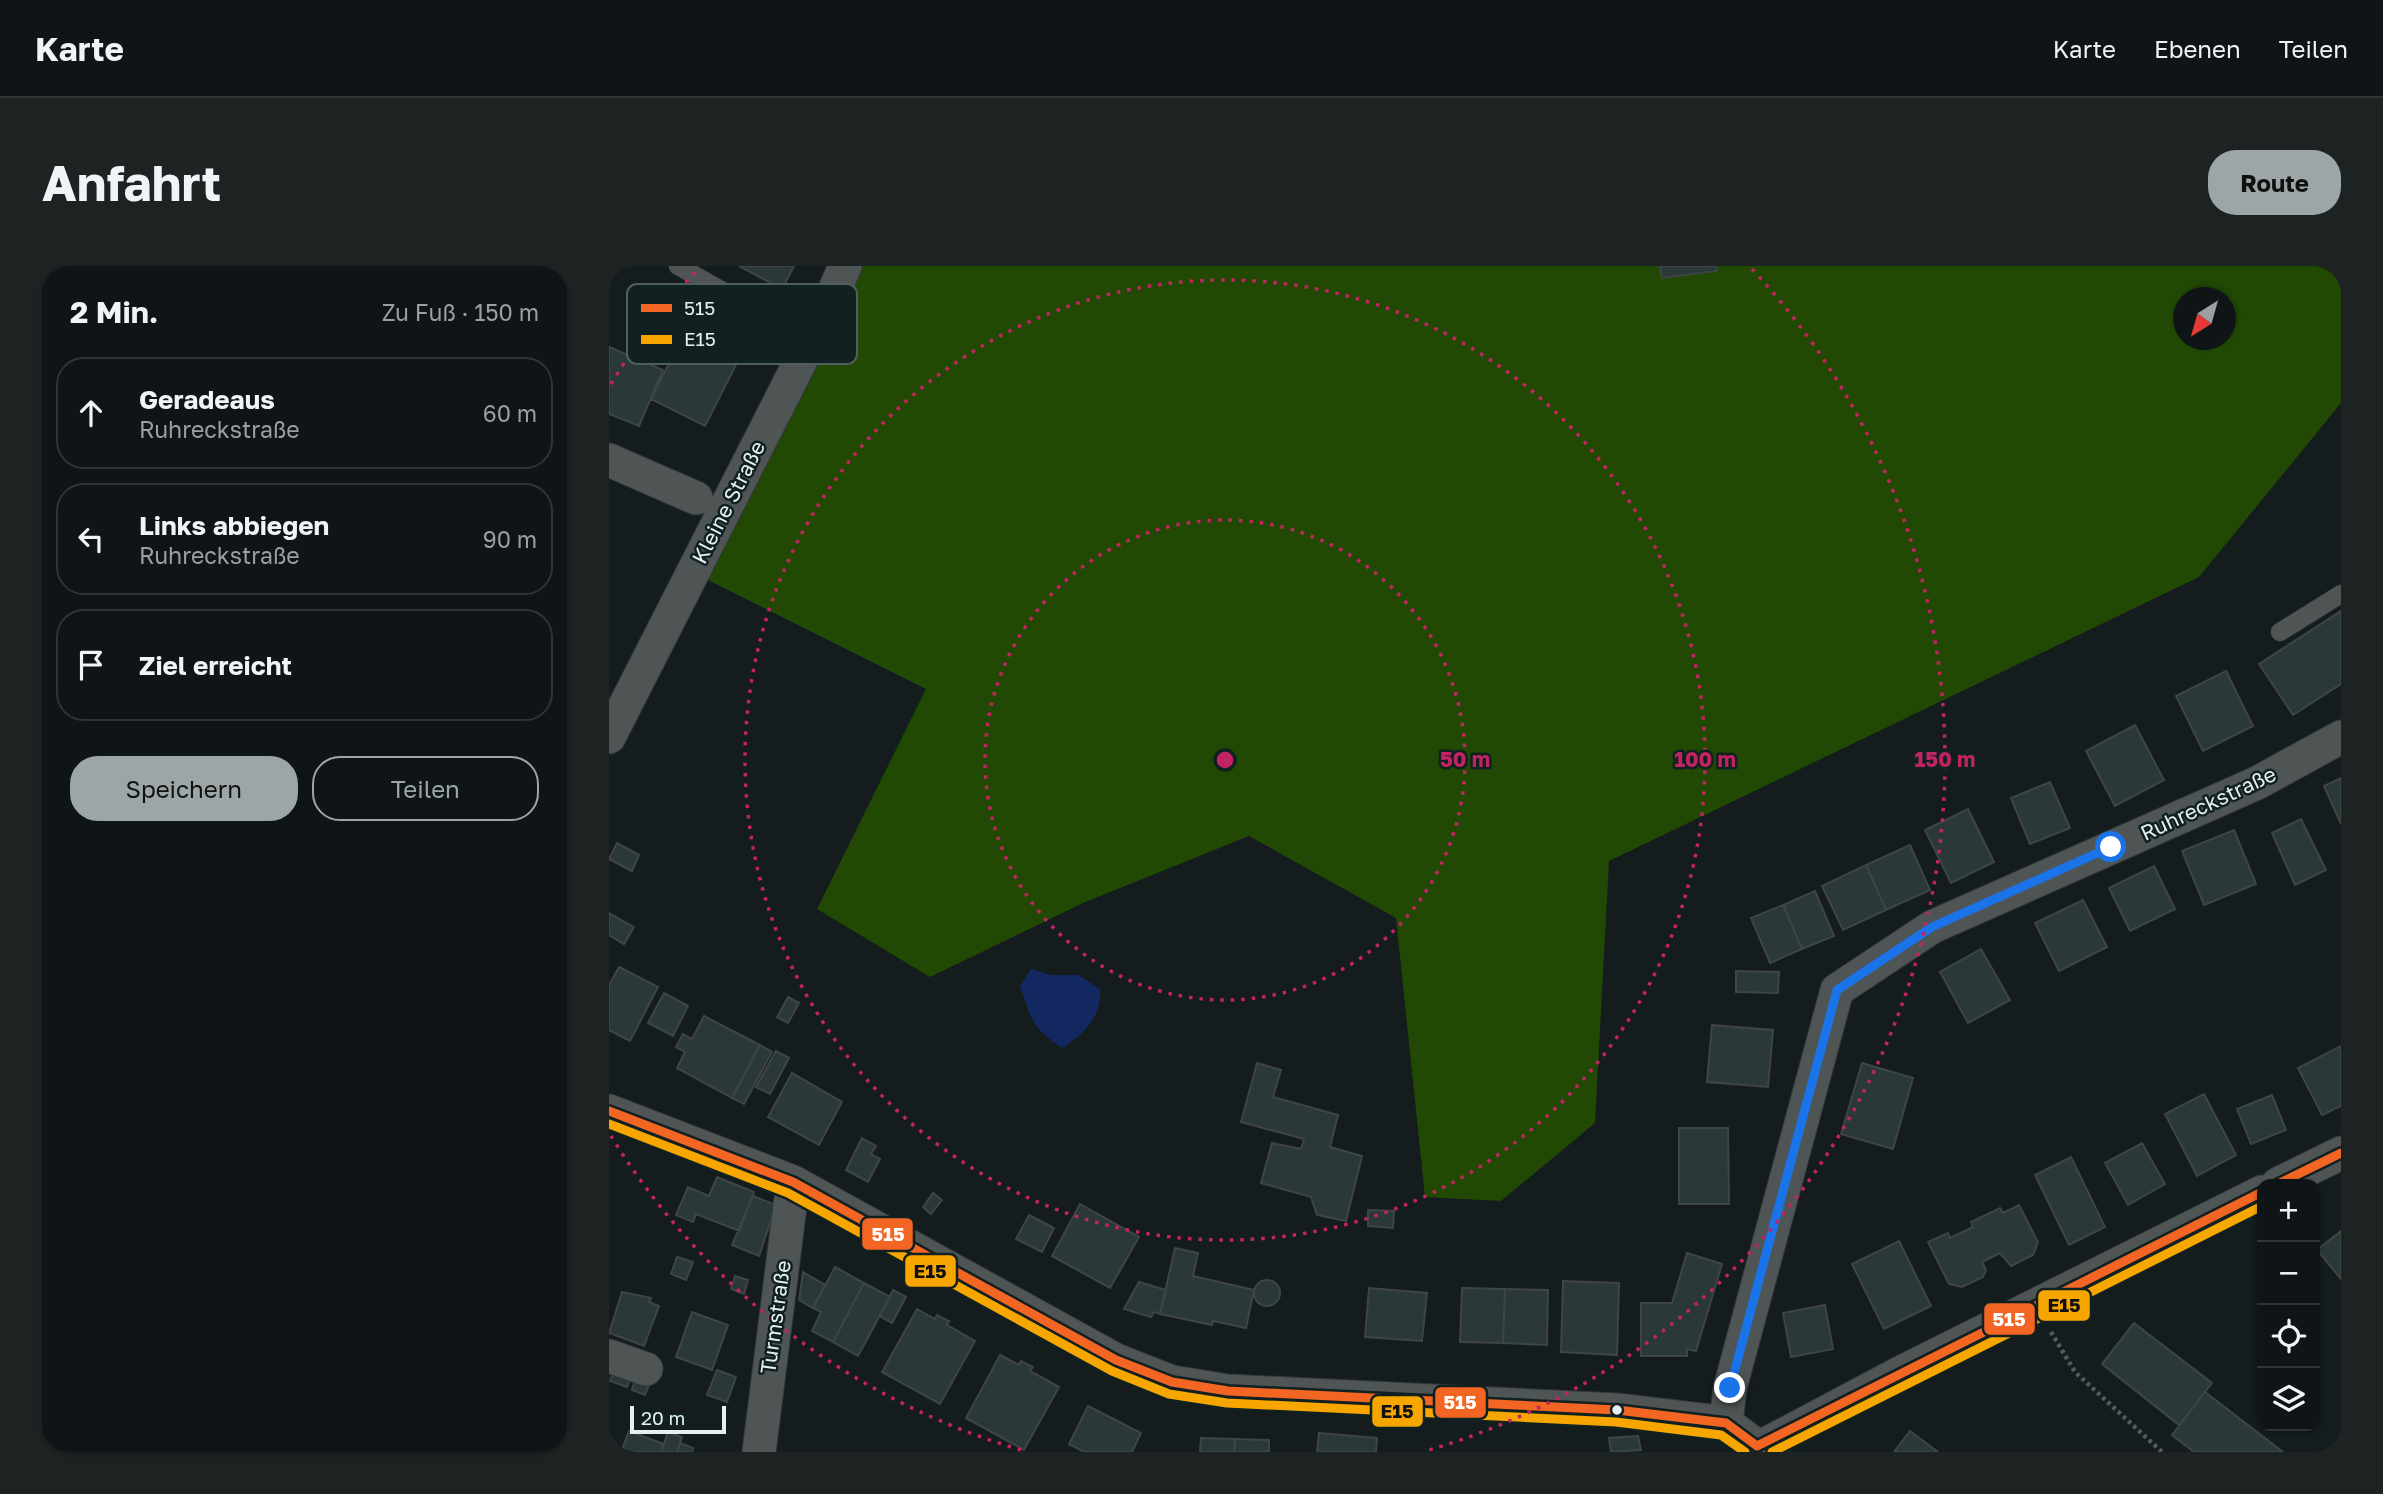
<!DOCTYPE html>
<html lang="de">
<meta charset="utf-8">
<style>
body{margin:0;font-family:"Golos Text",sans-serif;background:#1d2223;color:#f1f3f6}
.controls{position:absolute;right:21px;bottom:21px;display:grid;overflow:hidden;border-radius:14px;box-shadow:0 2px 5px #0004}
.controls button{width:63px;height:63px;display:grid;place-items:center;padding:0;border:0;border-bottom:2px solid #2f3435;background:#0f1516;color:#f1f3f6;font:35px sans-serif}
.compass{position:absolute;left:1564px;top:21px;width:63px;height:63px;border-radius:50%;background:#0f1516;box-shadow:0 2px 5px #0004;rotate:217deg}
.scale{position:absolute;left:21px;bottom:18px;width:96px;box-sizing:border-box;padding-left:7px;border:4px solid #e6f0f0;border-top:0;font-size:19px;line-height:24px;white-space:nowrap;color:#e6f0f0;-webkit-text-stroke:5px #112021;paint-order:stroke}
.stop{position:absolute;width:21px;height:21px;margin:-16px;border:5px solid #1a73e8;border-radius:50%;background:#fff}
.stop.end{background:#1a73e8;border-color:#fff;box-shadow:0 2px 7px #0008}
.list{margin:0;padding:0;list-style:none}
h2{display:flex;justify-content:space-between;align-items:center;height:91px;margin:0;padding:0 28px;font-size:30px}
h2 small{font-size:23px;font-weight:400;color:#9b9fa1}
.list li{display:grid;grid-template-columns:46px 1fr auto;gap:21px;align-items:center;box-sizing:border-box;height:112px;margin:0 14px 14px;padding:0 14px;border:2px solid #2f3435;border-radius:28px}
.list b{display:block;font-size:26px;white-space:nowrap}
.list p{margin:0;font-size:23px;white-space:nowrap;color:#9b9fa1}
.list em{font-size:23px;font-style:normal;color:#9b9fa1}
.actions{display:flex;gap:14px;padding:21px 28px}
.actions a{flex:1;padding:16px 0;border:2px solid #9ca6a6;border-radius:28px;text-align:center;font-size:24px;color:#9ca6a6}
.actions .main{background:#9ca6a6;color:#111}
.icon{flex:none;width:38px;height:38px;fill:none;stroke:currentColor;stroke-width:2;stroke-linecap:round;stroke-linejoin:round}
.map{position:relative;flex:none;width:1732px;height:1186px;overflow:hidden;border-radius:28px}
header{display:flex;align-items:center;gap:42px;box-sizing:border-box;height:98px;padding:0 35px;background:#0f1516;border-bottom:2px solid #2f3435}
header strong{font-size:33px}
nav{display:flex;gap:38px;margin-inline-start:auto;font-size:24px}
.intro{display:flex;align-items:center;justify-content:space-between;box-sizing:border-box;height:168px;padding:0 42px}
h1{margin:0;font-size:49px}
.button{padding:18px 32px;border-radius:28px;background:#9ca6a6;color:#111;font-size:24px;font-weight:700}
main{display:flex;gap:42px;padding:0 42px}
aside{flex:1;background:#0f1516;border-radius:28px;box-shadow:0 2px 5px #0004}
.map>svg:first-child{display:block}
.forest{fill:#214904;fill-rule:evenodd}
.water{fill:#132861}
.building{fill:#2a3937;stroke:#3f4545;stroke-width:2}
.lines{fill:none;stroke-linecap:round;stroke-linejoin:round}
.lane-casing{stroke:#32383a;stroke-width:19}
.street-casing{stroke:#32383a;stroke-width:35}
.path{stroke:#555a5a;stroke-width:4.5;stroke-dasharray:3.5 3.5;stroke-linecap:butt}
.lane{stroke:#4f5555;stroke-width:18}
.street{stroke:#4f5555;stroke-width:33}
.bus-1-casing{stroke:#112021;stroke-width:14}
.bus-2-casing{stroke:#112021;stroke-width:14}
.bus-1{stroke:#f26522;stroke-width:9}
.bus-2{stroke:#f7a600;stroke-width:9}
.route{stroke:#1a73e8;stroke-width:9}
.ring{fill:none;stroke:#c42362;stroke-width:3.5;stroke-dasharray:3.5 7}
.bus-dot{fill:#e6f0f0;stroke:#112021;stroke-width:2.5}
.labels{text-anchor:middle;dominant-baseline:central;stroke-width:5;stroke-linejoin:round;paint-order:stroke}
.street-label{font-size:21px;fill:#e6f0f0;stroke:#112021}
.key{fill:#112021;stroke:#515e5f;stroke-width:2}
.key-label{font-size:19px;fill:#e6f0f0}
.centre{fill:#c42362;stroke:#112021;stroke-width:3.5}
.ring-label{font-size:21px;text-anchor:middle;font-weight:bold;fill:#c42362;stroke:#112021;stroke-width:5;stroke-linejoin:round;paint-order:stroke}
.line-badge{stroke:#112021;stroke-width:2.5}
.badge-label{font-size:19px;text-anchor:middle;font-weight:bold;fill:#fff}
.pale-badge-label{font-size:19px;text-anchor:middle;font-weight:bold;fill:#111}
</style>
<header>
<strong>Karte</strong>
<nav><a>Karte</a><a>Ebenen</a><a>Teilen</a></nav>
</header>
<div class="intro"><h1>Anfahrt</h1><a class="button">Route</a></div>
<main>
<aside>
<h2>2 Min.<small>Zu Fuß · 150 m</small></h2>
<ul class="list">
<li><svg class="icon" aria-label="ahead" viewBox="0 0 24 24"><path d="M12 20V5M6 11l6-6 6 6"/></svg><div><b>Geradeaus</b><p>Ruhreckstraße</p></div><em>60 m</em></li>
<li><svg class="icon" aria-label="left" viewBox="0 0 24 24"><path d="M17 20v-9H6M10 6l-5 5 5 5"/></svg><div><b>Links abbiegen</b><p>Ruhreckstraße</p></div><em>90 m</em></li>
<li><svg class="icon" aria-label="arrive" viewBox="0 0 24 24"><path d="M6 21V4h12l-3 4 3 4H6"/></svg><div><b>Ziel erreicht</b></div></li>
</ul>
<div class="actions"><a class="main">Speichern</a><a>Teilen</a></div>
</aside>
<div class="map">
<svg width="1732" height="1186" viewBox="0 0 1732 1186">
<rect width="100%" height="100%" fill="#141c1e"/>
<path class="forest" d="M236 0H1732V137L1590 311 1000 595 986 857 892 935 816 931 787 652 640 570 474 637 321 711 208 643 317 423 83 306ZM1574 32H1616V74H1574Z"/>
<path class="water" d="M422 703 441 709H469L491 723C492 751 477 767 453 782 422 761 423 754 411 720Z"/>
<path class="building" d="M130 0H185L173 23Z
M1051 0H1107L1108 5 1053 12Z
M79 60 133 87 96 160 42 133Z
M0 81 54 104 30 160 0 148Z
M1732 345V418L1684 449 1650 398Z
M1617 405 1644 460 1594 485 1567 430Z
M1526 459 1555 514 1506 540 1477 485Z
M1732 512V558L1715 520Z
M1441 516 1461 562 1421 578 1402 532Z
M1359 543 1385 596 1342 617 1316 564Z
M1692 553 1717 604 1686 619 1663 567Z
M1625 564 1647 618 1595 639 1573 585Z
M8 577 30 589 23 605 0 593Z
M1301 579 1321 624 1277 644 1257 599Z
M1257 599 1277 644 1234 664 1213 620Z
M1545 600 1566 643 1521 665 1500 622Z
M1206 625 1225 670 1193 683 1174 639Z
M1474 634 1498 681 1450 705 1426 657Z
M1174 639 1193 683 1161 697 1142 652Z
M0 647 25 661 15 678 0 669Z
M1372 683 1401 734 1359 757 1331 706Z
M10 701 49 721 21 775 0 764V719Z
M1127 705 1170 706 1169 727 1127 726Z
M55 727 79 740 64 770 39 757Z
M179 731 190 737 179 757 168 751Z
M95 750 151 779 123 832 68 802 76 786 67 781 74 768 83 773Z
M1103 759 1164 764 1159 821 1098 816Z
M151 779 163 786 135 838 123 832Z
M1732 780V840L1713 849 1689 802Z
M167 785 180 792 161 828 147 821Z
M648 797 672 804 664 831 729 849 721 881 753 890 737 955 708 949 702 931 652 917 663 877 692 883 695 873 632 856Z
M1253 797 1304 812 1284 883 1232 868Z
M183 807 233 836 210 879 159 851Z
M1595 828 1627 889 1588 910 1556 848Z
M1663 829 1677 864 1642 878 1628 843Z
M1070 862H1119L1120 938H1070Z
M253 872 267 880 262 888 271 893 259 916 237 904Z
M1533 877 1556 918 1519 939 1496 897Z
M1462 891 1496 961 1460 979 1426 909Z
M108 911 145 926 130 965 87 948 84 956 67 949 79 921 100 930Z
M324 927 333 934 322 948 314 941Z
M144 930 167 939 150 990 123 979Z
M471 938 530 971 501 1022 443 990Z
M1410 939 1429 976 1424 989 1402 1000 1391 987 1373 996 1377 1004 1374 1011 1353 1021 1340 1018 1319 976 1339 967 1341 972 1364 961 1362 956 1391 942 1394 947Z
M759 944 785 945 784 962 759 960Z
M420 949 445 962 433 986 407 973Z
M1732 965V1013L1708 984Z
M1290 975 1322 1040 1275 1063 1243 998Z
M566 982 589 987 584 1010 645 1024 637 1062 604 1055 603 1059 551 1048Z
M1078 987 1113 998 1087 1085 1078 1083V1090H1032V1037H1063Z
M68 991 84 996 77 1014 62 1008Z
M226 1001 255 1017 224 1076 203 1065 212 1046 204 1042Z
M194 1006 216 1019 204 1042 190 1034Z
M126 1010 139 1014 135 1028 122 1023Z
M645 1027a13 13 0 1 1 26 0a13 13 0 1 1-26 0Z
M954 1015 1010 1017 1008 1089 952 1086Z
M530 1016 557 1024 551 1048 545 1046 542 1051 515 1043Z
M255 1017 281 1031 249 1090 224 1076Z
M760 1022 818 1027 813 1075 756 1071Z
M853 1022 896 1023 894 1077 851 1076Z
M896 1023 939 1024 938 1079 894 1077Z
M284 1024 297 1031 283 1057 271 1050Z
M13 1026 42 1032 40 1036 50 1040 35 1080 0 1067Z
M1216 1039 1224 1083 1182 1091 1174 1047Z
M308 1043 326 1053 328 1049 340 1055 338 1059 366 1075 331 1138 273 1106Z
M83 1046 119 1059 103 1104 67 1091Z
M1525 1057 1603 1117 1570 1159 1493 1098Z
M391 1089 410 1099 412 1095 424 1101 421 1105 450 1121 415 1184 357 1152Z
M6 1101 23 1107 18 1121 1 1115Z
M108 1104 127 1111 118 1136 98 1129Z
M27 1111 41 1116 36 1129 23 1124Z
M1596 1126 1674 1186H1585L1563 1169Z
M479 1140 532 1167 523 1186H475L460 1178Z
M20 1165 55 1178 52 1186H12Z
M1301 1165 1329 1186H1285Z
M59 1166 73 1171 68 1186H52Z
M710 1167 768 1172 767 1186H708Z
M1029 1170 1032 1184 1002 1186 1000 1172Z
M592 1172 626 1173 625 1186H591Z
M626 1173 660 1174V1186H625Z
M71 1177 84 1182 83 1186H68Z"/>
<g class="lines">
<g class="lane-casing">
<path id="lane" d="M69 0 130 34
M1671 366 1732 328"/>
</g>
<g class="street-casing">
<path id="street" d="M0 194 87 232
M0 471 216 47 236 0
M0 845 184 916 507 1094 563 1116 619 1125 1008 1144 1117 1157 1148 1180
M1669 918 1732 887
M0 1090 37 1103
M1117 1157 1121 1122 1228 724 1323 661 1648 517 1732 471
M150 1186 184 916
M1142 1186 1291 1107 1653 926"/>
</g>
<path class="path" d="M1442 1066 1466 1106 1553 1186"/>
<use href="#lane" class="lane"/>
<use href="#street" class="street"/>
<g class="bus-1-casing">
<path id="bus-1" d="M0 845 184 916 507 1094 563 1116 619 1125 1008 1144 1117 1157 1148 1180
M1669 918 1732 887
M1148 1180 1653 926"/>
</g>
<g class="bus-2-casing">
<path id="bus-2" d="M0 858 179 927 503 1105 560 1128 618 1137 1007 1156 1112 1169 1136 1186
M1163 1186 1653 940"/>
</g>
<use href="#bus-1" class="bus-1"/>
<use href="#bus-2" class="bus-2"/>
</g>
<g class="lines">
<path class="route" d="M1121 1122 1228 724 1323 661 1502 581"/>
</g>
<g class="ring">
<circle cx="616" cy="494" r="240"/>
<circle cx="616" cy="494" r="480"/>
<path d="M412 1184A720 720 0 0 1 2 870M2 118A720 720 0 0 1 89 3M1143 3A720 720 0 0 1 820 1184"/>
</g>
<circle class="bus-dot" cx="1008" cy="1144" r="6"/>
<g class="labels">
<g class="street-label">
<text transform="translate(119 236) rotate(-63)">Kleine Straße</text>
<text transform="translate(1599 537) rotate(-25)">Ruhreckstraße</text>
<text transform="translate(166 1051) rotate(-82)">Turmstraße</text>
</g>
</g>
<rect x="18" y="18" width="230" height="80" rx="10" class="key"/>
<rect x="32" y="38" width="31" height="8" fill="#f26522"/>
<rect x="32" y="69" width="31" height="9" fill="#f7a600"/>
<g class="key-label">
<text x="75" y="49">515</text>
<text x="75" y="80">E15</text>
</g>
<circle cx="616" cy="494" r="10" class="centre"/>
<g class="ring-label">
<text x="856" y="501">50 m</text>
<text x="1096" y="501">100 m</text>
<text x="1336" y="501">150 m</text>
</g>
<g class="line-badge">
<rect x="252" y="951" width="53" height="34" rx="7" fill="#f26522"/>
<rect x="295" y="988" width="53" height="34" rx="7" fill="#f7a600"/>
<rect x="1428" y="1023" width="54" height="33" rx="7" fill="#f7a600"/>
<rect x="1374" y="1036" width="53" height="34" rx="7" fill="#f26522"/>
<rect x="825" y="1120" width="53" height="33" rx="7" fill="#f26522"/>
<rect x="762" y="1129" width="53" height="33" rx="7" fill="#f7a600"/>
</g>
<g class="badge-label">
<text x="279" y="975">515</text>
<text x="1400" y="1060">515</text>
<text x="851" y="1143">515</text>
</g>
<g class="pale-badge-label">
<text x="321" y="1012">E15</text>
<text x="1455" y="1046">E15</text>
<text x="788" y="1152">E15</text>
</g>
</svg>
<div class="controls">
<button>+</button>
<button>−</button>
<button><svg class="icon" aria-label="locate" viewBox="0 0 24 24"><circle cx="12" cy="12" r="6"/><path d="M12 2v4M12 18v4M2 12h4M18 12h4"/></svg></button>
<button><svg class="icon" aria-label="layers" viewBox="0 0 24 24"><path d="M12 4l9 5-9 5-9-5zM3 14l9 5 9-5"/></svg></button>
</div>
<svg class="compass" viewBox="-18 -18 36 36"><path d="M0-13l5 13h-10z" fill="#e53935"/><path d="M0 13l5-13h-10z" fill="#9b9fa1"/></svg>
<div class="scale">20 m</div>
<div class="stop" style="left:1502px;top:581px"></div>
<div class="stop end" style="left:1121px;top:1122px"></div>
</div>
</main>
